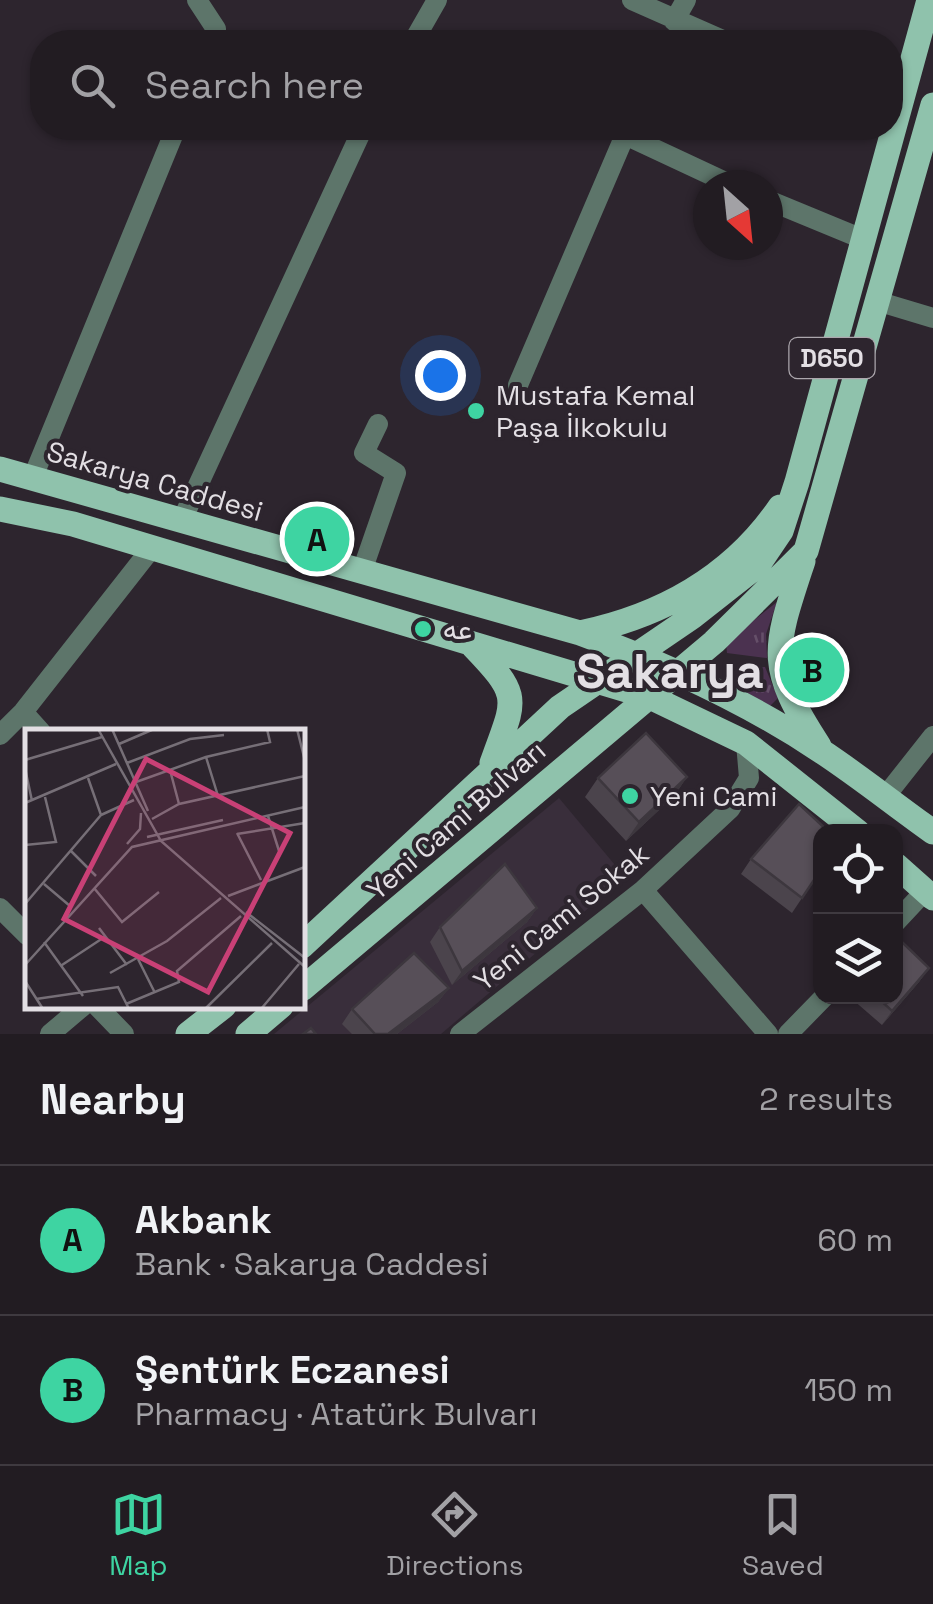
<!DOCTYPE html>
<meta charset="utf-8">
<style>
body{margin:0;font-family:"Space Grotesk",Vazirmatn,sans-serif;background:#2a252a;color:#f1f3f6}
.controls{position:absolute;right:30px;bottom:30px;display:grid;overflow:hidden;border-radius:20px;box-shadow:0 2px 8px #0004}
.controls button{width:90px;height:90px;display:grid;place-items:center;padding:0;border:0;border-bottom:2px solid #3f3a40;background:#221c22;color:#f1f3f6;font:50px sans-serif}
.compass{position:absolute;left:693px;top:170px;width:90px;height:90px;border-radius:50%;background:#221c22;box-shadow:0 2px 8px #0004;rotate:153deg}
.you{position:absolute;left:440px;top:375px;width:35px;height:35px;margin:-25px;border:8px solid #fff;border-radius:50%;background:#1a73e8;box-shadow:0 0 0 15px #1a73e833}
.badge{display:grid;place-items:center;width:65px;height:65px;border-radius:50%;background:#3ed4a2;color:#111;font-size:32px;font-weight:700}
.pin{position:absolute;translate:-50% -50%;border:5px solid #fff;box-shadow:0 2px 10px #0006}
.list{margin:0;padding:0;list-style:none}
h2{display:flex;justify-content:space-between;align-items:center;height:130px;margin:0;padding:0 40px;font-size:42px}
h2 small{font-size:32px;font-weight:400;color:#a2a1a5}
.list li{display:grid;grid-template-columns:65px 1fr auto;gap:30px;align-items:center;box-sizing:border-box;height:150px;padding:0 40px;border-top:2px solid #3f3a40}
.list b{display:block;font-size:38px;white-space:nowrap}
.list p{margin:0;font-size:32px;white-space:nowrap;color:#a2a1a5}
.list em{font-size:32px;font-style:normal;color:#a2a1a5}
.icon{flex:none;width:55px;height:55px;fill:none;stroke:currentColor;stroke-width:2;stroke-linecap:round;stroke-linejoin:round}
.map{position:relative;flex:none;width:933px;height:1034px;overflow:hidden}
.search{position:absolute;background:#221c22;box-shadow:0 2px 8px #0004;left:30px;right:30px;top:30px;height:110px;display:flex;align-items:center;gap:25px;box-sizing:border-box;padding:0 35px;border-radius:40px;color:#a2a1a5;font-size:38px}
.sheet{height:430px;background:#221c22}
nav{display:flex;justify-content:space-around;align-items:center;box-sizing:border-box;height:140px;border-top:2px solid #3f3a40;background:#221c22;font-size:28px;color:#a2a1a5}
nav a{display:grid;justify-items:center;gap:5px}
nav .on{color:#3ed4a2}
.map>svg:first-child{display:block}
.built{fill:#392e3b}
.grass{fill:url(#grass-tufts)}
.lines{fill:none;stroke-linecap:round;stroke-linejoin:round}
.street{stroke:#5d756a;stroke-width:20}
.primary{stroke:#8fc2ac;stroke-width:25}
.wall{fill:#4b444c}
.shaded-wall{fill:#3d373e}
.building{fill:#574f58;stroke:#3d373e;stroke-width:2.5}
.poi-dot{fill:#3ed4a2;stroke:#2d252e;stroke-width:4}
.labels{text-anchor:middle;dominant-baseline:central;stroke-width:8;stroke-linejoin:round;paint-order:stroke}
.shield{fill:#2d252e;stroke:#aca7ad;stroke-width:2.5}
.shield-label{font-size:25px;font-weight:bold;fill:#e3dfe4}
.poi-label{font-size:28px;fill:#e3dfe4;stroke:#2d252e;text-anchor:start}
.street-label{font-size:28px;fill:#e3dfe4;stroke:#2d252e}
.town-label{font-size:48px;font-weight:bold;fill:#e3dfe4;stroke:#2d252e}
.inset-road{fill:none;stroke:#766f77;stroke-width:2.5}
.view{fill:#c94076;fill-opacity:0.15;stroke:#c94076;stroke-width:5}
.inset-edge{fill:none;stroke:#e3dfe4;stroke-width:5}
</style>
<div class="map">
<svg width="933" height="1034" viewBox="0 0 933 1034">
<defs>
<pattern id="grass-tufts" width="24" height="20" patternUnits="userSpaceOnUse" patternTransform="scale(2.5)"><rect width="24" height="20" fill="#4b3250"/><path d="M3 7l-1-3M5 7V3M7 7l1-3M15 17l-1-3M17 17v-4M19 17l1-3" fill="none" stroke="#654f69"/></pattern>
</defs>
<rect width="100%" height="100%" fill="#2d252e"/>
<path class="built" d="M559 798 625 877 441 1034H274Z"/>
<path class="grass" d="M777 602 766 634 767 658 727 653 726 642Z
M765 667 778 698 770 706 724 679 729 668Z"/>
<g class="lines">
<path class="street" d="M197 0 216 29 211 42
M632 0 727 42
M674 21 686 0
M413 42 437 0
M768 200 865 240
M880 302 933 318
M518 385 625 135 732 185
M33 477 176 128
M182 520 363 128
M362 571 396 473 364 453 378 424
M23 712 41 732
M0 735 23 712 151 549
M884 798 933 736
M643 890 768 1034
M0 908 28 936
M896 922 925 891
M97 1006 124 1034
M50 1034 83 1006
M460 1034 643 890 730 809 749 778 746 743
M788 1034 825 996"/>
<path class="primary" d="M0 469 580 633C665 664 746 701 821 751 859 776 895 805 933 832
M0 509 73 524 650 697 746 743 858 832
M803 561C774 649 766 665 819 746
M580 633C661 616 732 577 780 507
M473 646C523 698 515 698 492 763
M896 865 933 898
M302 946 560 707 692 617 758 565 781 531 797 482 929 0
M302 989 714 642 806 551 933 105
M188 1034 224 1006
M248 1034 281 1006"/>
</g>
<path class="wall" d="M687 777 674 796 626 841 585 797 598 778Z
M751 859 820 871 792 913 741 874Z
M537 908 527 922 452 985 430 942 440 927Z
M929 968 919 982 882 1025 852 999 854 996H896Z
M449 988 438 1002 397 1034H352L342 1024 352 1009Z"/>
<path class="shaded-wall" d="M687 777 674 796 626 841 639 822Z
M537 908 527 922 452 985 462 971Z
M929 968 919 982 882 1025 892 1011Z
M449 988 438 1002 397 1034H388Z"/>
<path class="building" d="M646 733 687 777 639 822 598 778Z
M799 804 829 832H820V871L802 898 751 859Z
M505 864 537 908 462 971 440 927Z
M903 943 929 968 892 1011 876 996H896V950Z
M414 953 449 988 388 1034H375L352 1009Z
M311 1028 316 1034H303Z"/>
<g class="poi-dot">
<circle cx="476" cy="411" r="10"/>
<circle cx="423" cy="629" r="10"/>
<circle cx="630" cy="796" r="10"/>
</g>
<g class="labels">
<rect class="shield" x="789.5" y="338" width="85" height="40" rx="8"/>
<g class="shield-label">
<text x="832" y="358">D650</text>
</g>
<g class="poi-label">
<text x="496" y="395">Mustafa Kemal<tspan x="496" dy="32">Paşa İlkokulu</tspan></text>
<text x="443" y="629">عه</text>
<text x="650" y="796">Yeni Cami</text>
</g>
<g class="street-label">
<text transform="translate(155 481) rotate(16)">Sakarya Caddesi</text>
<text transform="translate(456 820) rotate(-41)">Yeni Cami Bulvarı</text>
<text transform="translate(561 917) rotate(-39)">Yeni Cami Sokak</text>
</g>
<g class="town-label">
<text x="670" y="671">Sakarya</text>
</g>
</g>
<g transform="translate(25 729)">
<rect width="280" height="280" fill="#2d252e"/>
<path class="inset-road" d="M73 0 136 112 280 238M87 0 123 82M272 0 280 32M94 15 129 0M0 31 77 8M102 34 165 10 199 6M0 39 7 72M145 41 154 75M111 53 181 28M193 67 181 28 245 13 242 0M0 74 91 35M76 86 109 71M243 87 255 125M127 90 154 75 280 47M212 104 236 151M212 105 280 94M122 108 198 91M102 115 115 100 116 84M0 116 31 113 20 68M46 122 71 147M19 155 45 177M69 159 97 193 134 163M203 167 280 138M0 175 76 86 63 49M221 183 280 229M74 199 102 236M19 213 58 267M113 230 130 264M0 236 107 118 280 78M37 236 81 207M85 244 142 212 196 169M0 252 18 280M11 270 93 258 104 280M101 275 154 253 152 242 216 187M180 280 247 214M236 280 274 235"/>
<path class="view" d="M121 30 265 104 183 263 39 190Z"/>
<rect width="280" height="280" class="inset-edge"/>
</g>
</svg>
<div class="controls">
<button><svg class="icon" aria-label="locate" viewBox="0 0 24 24"><circle cx="12" cy="12" r="6"/><path d="M12 2v4M12 18v4M2 12h4M18 12h4"/></svg></button>
<button><svg class="icon" aria-label="layers" viewBox="0 0 24 24"><path d="M12 4l9 5-9 5-9-5zM3 14l9 5 9-5"/></svg></button>
</div>
<svg class="compass" viewBox="-18 -18 36 36"><path d="M0-13l5 13h-10z" fill="#e53935"/><path d="M0 13l5-13h-10z" fill="#a2a1a5"/></svg>
<div class="you"></div>
<div class="pin badge" style="left:317px;top:539px">A</div>
<div class="pin badge" style="left:812px;top:670px">B</div>
<div class="search"><svg class="icon" aria-label="search" viewBox="0 0 24 24"><circle cx="10" cy="10" r="6"/><path d="M15 15l6 6"/></svg>Search here</div>
</div>
<section class="sheet">
<h2>Nearby<small>2 results</small></h2>
<ul class="list">
<li><span class="badge">A</span><div><b>Akbank</b><p>Bank · Sakarya Caddesi</p></div><em>60 m</em></li>
<li><span class="badge">B</span><div><b>Şentürk Eczanesi</b><p>Pharmacy · Atatürk Bulvarı</p></div><em>150 m</em></li>
</ul>
</section>
<nav>
<a class="on"><svg class="icon" aria-label="map" viewBox="0 0 24 24"><path d="M3 6l6-2 6 2 6-2v14l-6 2-6-2-6 2zM9 4v14M15 6v14"/></svg>Map</a>
<a><svg class="icon" aria-label="directions" viewBox="0 0 24 24"><path d="M12 3l9 9-9 9-9-9zM9 14v-3h6M13 9l2 2-2 2"/></svg>Directions</a>
<a><svg class="icon" aria-label="saved" viewBox="0 0 24 24"><path d="M7 4h10v16l-5-4-5 4z"/></svg>Saved</a>
</nav>
